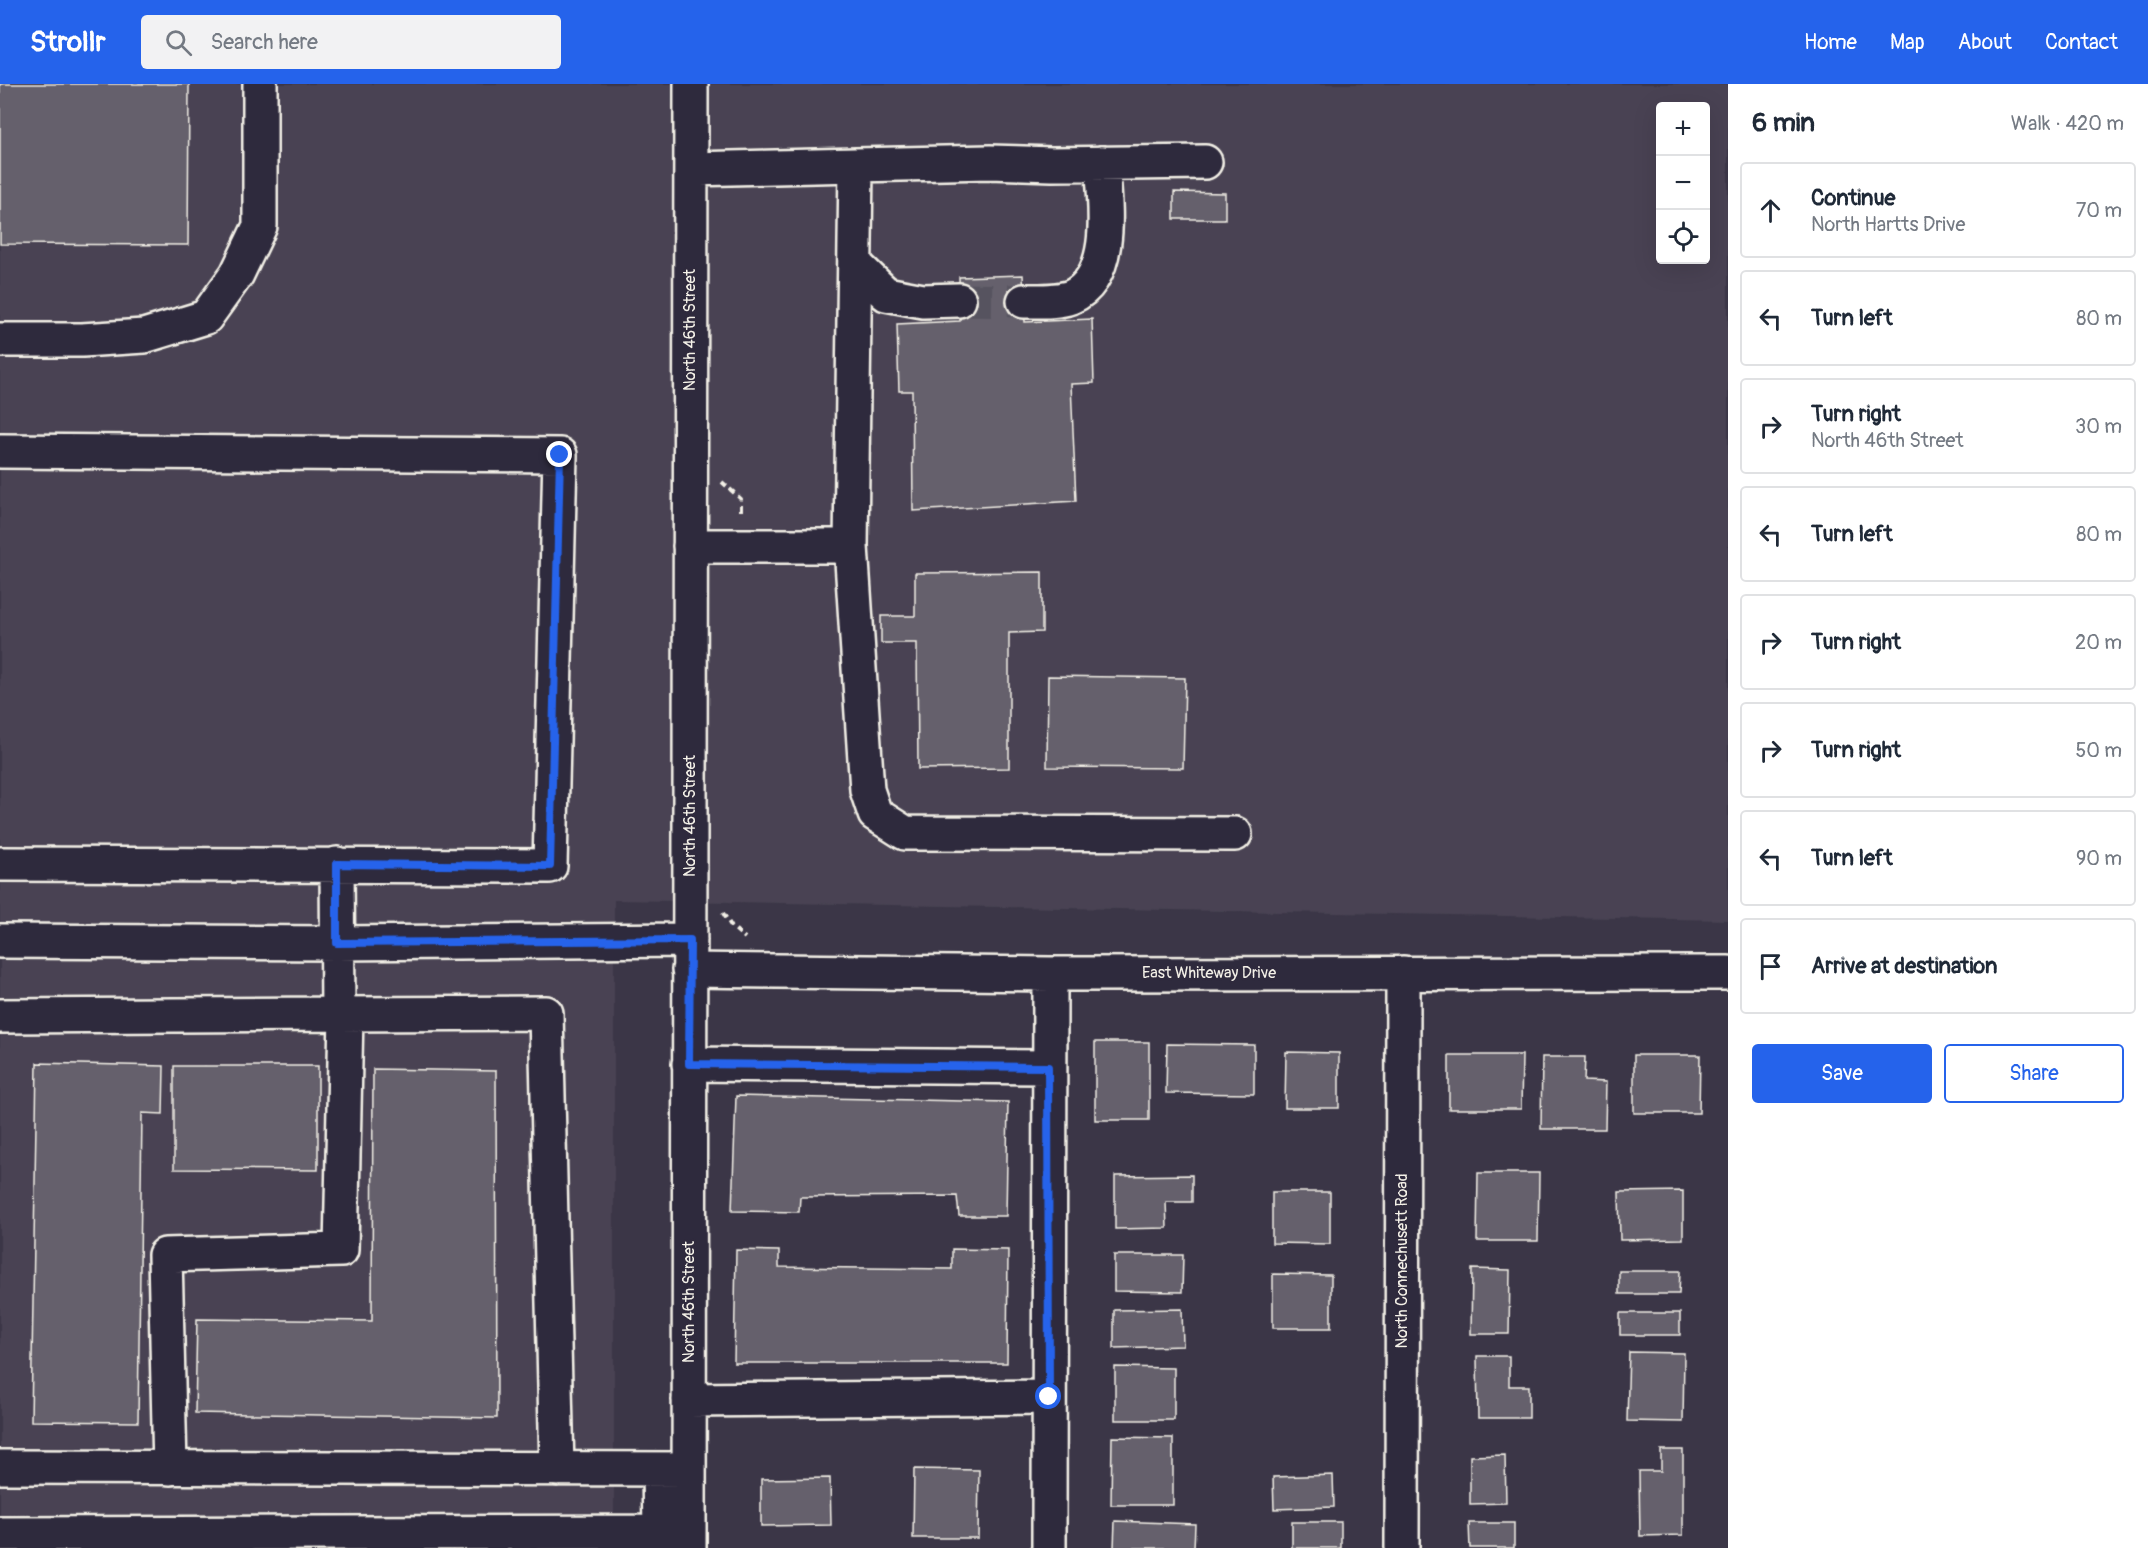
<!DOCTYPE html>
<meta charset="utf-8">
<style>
body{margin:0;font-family:Pangolin,sans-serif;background:#f2f2f3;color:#1f2937}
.controls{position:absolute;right:18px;top:18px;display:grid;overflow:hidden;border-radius:6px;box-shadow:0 6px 24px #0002}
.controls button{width:54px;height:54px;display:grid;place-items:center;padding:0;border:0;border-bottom:2px solid #e0e1e3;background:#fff;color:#1f2937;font:30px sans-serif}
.stop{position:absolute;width:18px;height:18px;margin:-14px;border:4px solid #2563eb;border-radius:50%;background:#fff}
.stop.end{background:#2563eb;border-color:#fff;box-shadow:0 2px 6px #0008}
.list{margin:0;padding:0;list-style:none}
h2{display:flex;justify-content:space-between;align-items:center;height:78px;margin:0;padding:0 24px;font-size:26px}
h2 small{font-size:20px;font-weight:400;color:#747a83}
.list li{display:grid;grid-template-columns:39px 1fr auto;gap:18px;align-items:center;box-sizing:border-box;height:96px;margin:0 12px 12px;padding:0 12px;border:2px solid #e0e1e3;border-radius:6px}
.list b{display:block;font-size:22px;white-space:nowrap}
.list p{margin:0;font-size:20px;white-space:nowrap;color:#747a83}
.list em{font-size:20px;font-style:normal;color:#747a83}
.actions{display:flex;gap:12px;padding:18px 24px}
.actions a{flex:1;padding:14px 0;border:2px solid #2563eb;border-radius:6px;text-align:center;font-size:21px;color:#2563eb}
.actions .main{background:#2563eb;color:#fff}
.icon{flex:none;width:33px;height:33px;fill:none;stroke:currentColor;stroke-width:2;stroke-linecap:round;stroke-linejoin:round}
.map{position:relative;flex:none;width:1728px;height:1464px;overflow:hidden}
header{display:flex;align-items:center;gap:36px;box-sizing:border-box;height:84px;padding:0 30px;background:#2563eb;color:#fff}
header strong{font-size:28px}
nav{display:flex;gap:33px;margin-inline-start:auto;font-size:21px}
.search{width:420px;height:54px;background:#f2f2f3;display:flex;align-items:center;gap:15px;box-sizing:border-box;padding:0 21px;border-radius:6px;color:#747a83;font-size:22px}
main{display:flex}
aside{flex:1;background:#fff}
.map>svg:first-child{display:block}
.built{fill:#484352;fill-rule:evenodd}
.building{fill:#65616c;stroke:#f4f1e8;stroke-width:1.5}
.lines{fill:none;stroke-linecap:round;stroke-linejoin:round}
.minor-tunnel{stroke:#57525f;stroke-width:33;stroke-dasharray:33 16;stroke-linecap:butt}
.minor-casing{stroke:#f4f1e8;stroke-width:38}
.path{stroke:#f4f1e8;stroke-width:4;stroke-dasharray:6 4.5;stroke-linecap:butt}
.minor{stroke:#2f2a3d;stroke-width:33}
.route{stroke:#2563eb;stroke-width:8}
.labels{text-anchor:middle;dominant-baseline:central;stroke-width:4.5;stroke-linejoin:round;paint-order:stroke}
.street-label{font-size:16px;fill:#f4f1e8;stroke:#2f2a3d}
</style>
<header>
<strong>Strollr</strong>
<div class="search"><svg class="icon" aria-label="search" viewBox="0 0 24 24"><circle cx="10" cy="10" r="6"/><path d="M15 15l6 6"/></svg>Search here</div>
<nav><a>Home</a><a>Map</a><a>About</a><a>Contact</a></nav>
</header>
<main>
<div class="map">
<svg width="1728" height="1464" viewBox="0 0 1728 1464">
<rect width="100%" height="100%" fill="#3b3647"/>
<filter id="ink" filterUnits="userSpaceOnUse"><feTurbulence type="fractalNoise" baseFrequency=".0167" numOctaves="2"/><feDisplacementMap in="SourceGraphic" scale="12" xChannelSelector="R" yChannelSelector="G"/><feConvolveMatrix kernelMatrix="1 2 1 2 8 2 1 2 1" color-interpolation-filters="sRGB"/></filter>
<g filter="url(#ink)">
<path class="built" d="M0 0H1728V836L614 816V1464H0ZM1660 22H1706V176H1660Z"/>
<path class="building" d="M0 0H189L188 161 0 160Z
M1174 108 1225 109V135H1174Z
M1023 191 1025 238 1092 235 1094 299 1071 300 1076 417 913 427 912 307H899L897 240 960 237 959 193Z
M1042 488V548L1009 549V684L918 685 917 559H881V532H915V489Z
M1048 592 1185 594 1183 684 1047 683Z
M1095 958H1149V1036H1095Z
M1167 960 1254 961V1010L1166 1009Z
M1286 968 1339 969V1024H1285Z
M1449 971H1522L1521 1025H1449Z
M1634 971H1700L1699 1029H1634Z
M1542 973H1585L1584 997 1606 998 1605 1045H1541Z
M37 979 164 982 163 1030 142 1029 138 1338 31 1337Z
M174 982H318V1086L174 1085Z
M373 985 496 987 497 1334 195 1329 197 1235 372 1237Z
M736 1012 1008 1018 1006 1132H959L957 1112 800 1113 799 1128 732 1127Z
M1478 1089H1539L1538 1157H1477Z
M1192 1091V1118H1166L1167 1144 1115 1145V1092Z
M1683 1107V1155L1620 1156 1619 1108Z
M1272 1108H1330V1160L1272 1159Z
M952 1165 1008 1166 1007 1279H734L736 1166 779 1167V1183L952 1185Z
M1114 1171H1183L1182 1208 1114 1207Z
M1472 1185 1510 1186 1509 1250H1471Z
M1619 1187H1680L1679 1210H1619Z
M1273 1190 1331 1191V1244H1273Z
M1182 1225 1183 1262 1114 1264V1226Z
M1620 1229H1680V1251H1620Z
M1629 1268 1684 1269 1683 1338 1627 1337Z
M1477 1272H1509V1302H1529V1334H1478Z
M1115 1283 1174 1284V1336H1115Z
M1112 1353 1173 1354V1421H1111Z
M1661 1366H1683V1451L1640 1452 1639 1387H1661Z
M1505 1371 1506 1419 1470 1420V1372Z
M914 1385 979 1386 978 1454H913Z
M1333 1391 1334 1423 1274 1425 1273 1393Z
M830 1394 831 1441 761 1442V1395Z
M1115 1437 1195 1440 1194 1464H1114Z
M1292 1438H1341V1464H1292Z
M1469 1439H1514V1464H1470Z"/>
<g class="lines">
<path class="minor-tunnel" d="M959 216 1024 217"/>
<g class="minor-casing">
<path id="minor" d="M856 81 990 78 1052 80 1205 78
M855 180 886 210 923 217 959 216
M1024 217C1038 217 1057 218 1071 213 1116 193 1105 119 1102 79
M0 256H82L144 252 206 233 237 190 260 142V0
M0 367 560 371 550 782 0 780
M690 462H851L856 81 691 85
M851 462 867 706 875 730 905 749 1235 750
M337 780 338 930 546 929 557 1385
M0 857 337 859 690 856
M689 886 1050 890 1728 889
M0 932 338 930
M689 980 1048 983
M689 1316 1049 1313
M0 1383 689 1385
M170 1384 165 1171 341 1166 346 930
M659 1385 660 1448
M0 1450 689 1448
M689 1464 691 0
M1049 1464 1050 890
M1402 1464 1403 889"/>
</g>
<path class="path" d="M722 398 741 415V430
M723 829 731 842 745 854"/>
<use href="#minor" class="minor"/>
</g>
</g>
<g class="lines" filter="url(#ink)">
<path class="route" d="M560 371 550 782 337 780V859L690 856 689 980 1048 983 1049 1313"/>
</g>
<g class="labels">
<g class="street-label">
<text transform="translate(690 246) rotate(-90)">North 46th Street</text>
<text transform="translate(690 732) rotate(-90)">North 46th Street</text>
<text x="1209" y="889">East Whiteway Drive</text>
<text transform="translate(1402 1177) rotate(-90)">North Connechusett Road</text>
<text transform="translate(689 1218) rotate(-90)">North 46th Street</text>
</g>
</g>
</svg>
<div class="controls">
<button>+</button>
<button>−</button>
<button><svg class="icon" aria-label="locate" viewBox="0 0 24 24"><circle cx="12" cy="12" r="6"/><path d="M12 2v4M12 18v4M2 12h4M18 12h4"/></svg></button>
</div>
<div class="stop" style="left:1049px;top:1313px"></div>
<div class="stop end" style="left:560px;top:371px"></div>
</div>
<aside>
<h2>6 min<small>Walk · 420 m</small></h2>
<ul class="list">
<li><svg class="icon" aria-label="ahead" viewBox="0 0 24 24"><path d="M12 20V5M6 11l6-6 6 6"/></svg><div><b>Continue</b><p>North Hartts Drive</p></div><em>70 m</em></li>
<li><svg class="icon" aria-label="left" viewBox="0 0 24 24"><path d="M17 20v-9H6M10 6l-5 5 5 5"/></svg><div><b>Turn left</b></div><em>80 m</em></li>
<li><svg class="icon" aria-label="right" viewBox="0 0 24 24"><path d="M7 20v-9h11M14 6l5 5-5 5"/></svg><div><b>Turn right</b><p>North 46th Street</p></div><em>30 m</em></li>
<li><svg class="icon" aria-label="left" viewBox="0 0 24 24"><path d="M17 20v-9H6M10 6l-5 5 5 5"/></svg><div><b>Turn left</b></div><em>80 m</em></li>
<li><svg class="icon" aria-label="right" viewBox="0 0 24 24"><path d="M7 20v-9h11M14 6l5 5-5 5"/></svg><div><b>Turn right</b></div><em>20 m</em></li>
<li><svg class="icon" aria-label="right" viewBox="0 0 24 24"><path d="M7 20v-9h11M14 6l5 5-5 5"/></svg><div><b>Turn right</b></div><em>50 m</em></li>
<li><svg class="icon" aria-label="left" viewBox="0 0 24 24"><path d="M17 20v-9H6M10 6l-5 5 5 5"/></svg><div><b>Turn left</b></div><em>90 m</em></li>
<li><svg class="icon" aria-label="arrive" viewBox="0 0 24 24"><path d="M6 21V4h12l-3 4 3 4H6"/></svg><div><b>Arrive at destination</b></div></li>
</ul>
<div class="actions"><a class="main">Save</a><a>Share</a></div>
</aside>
</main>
